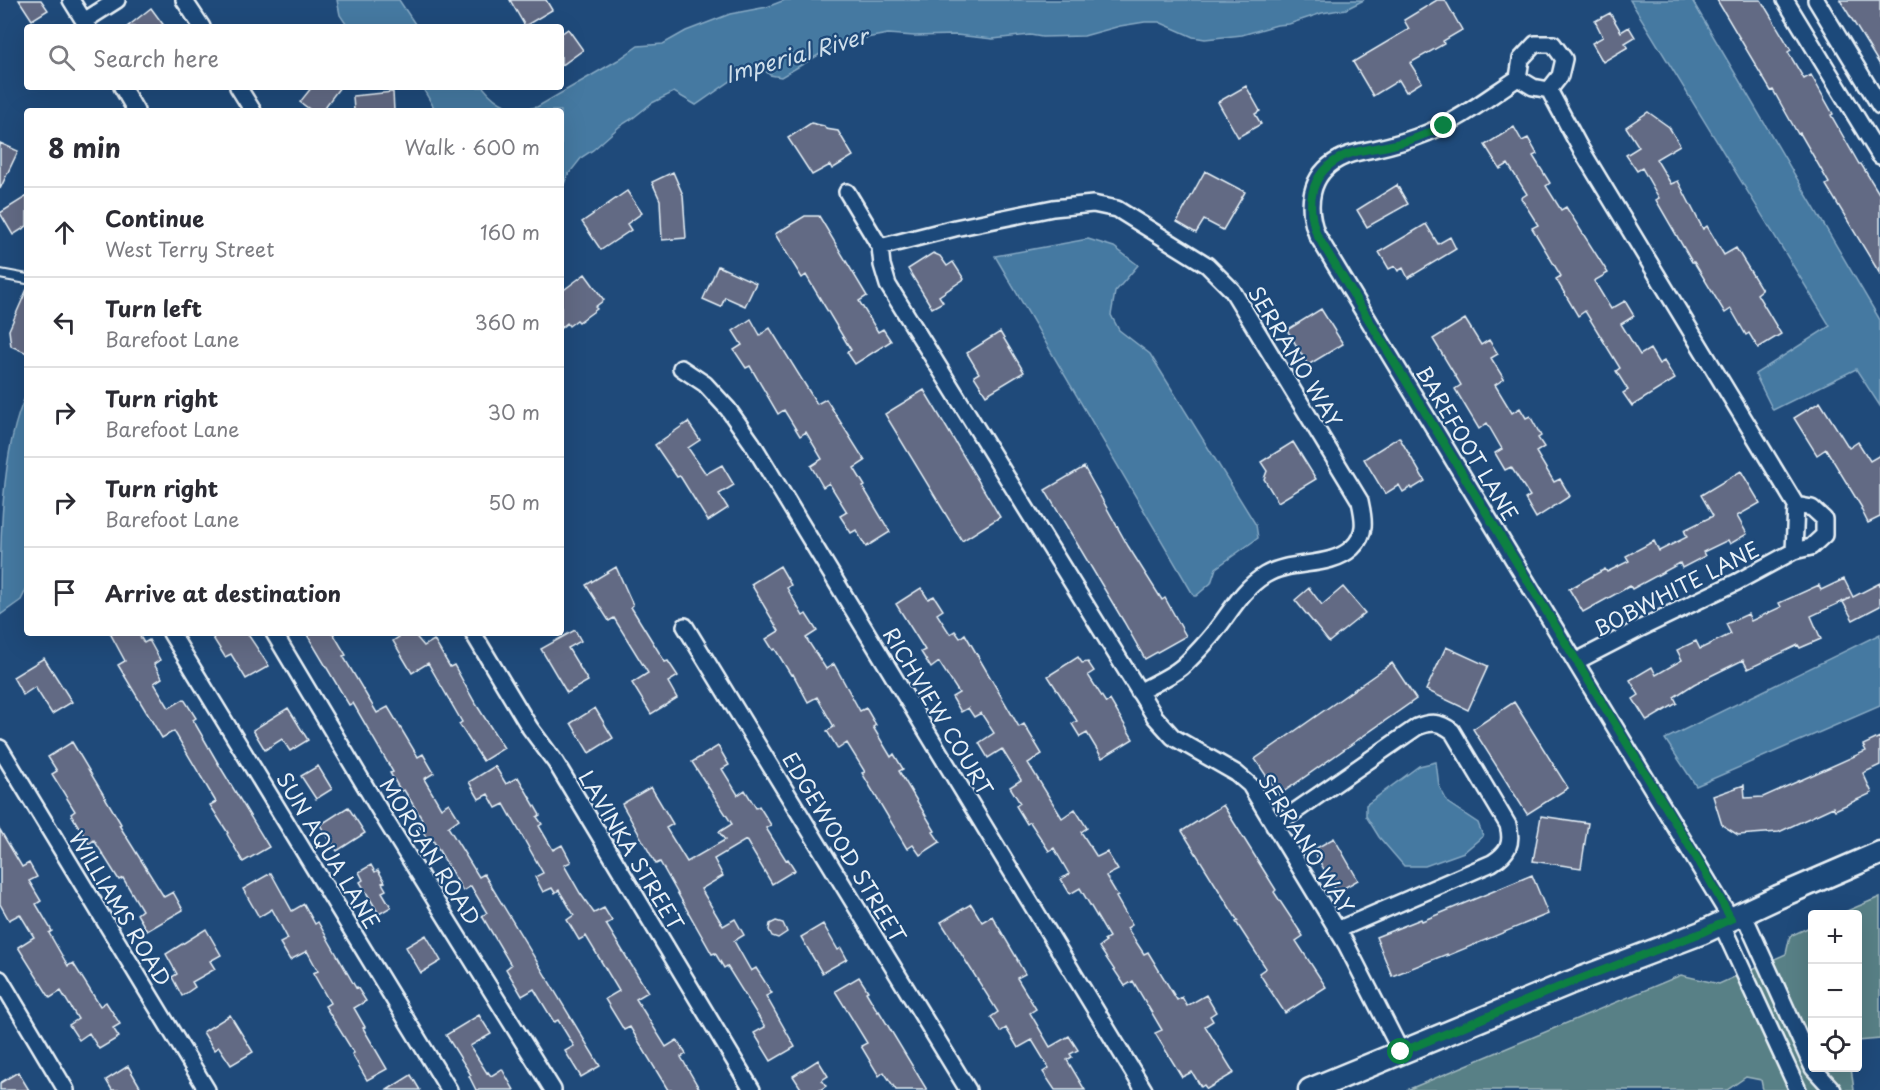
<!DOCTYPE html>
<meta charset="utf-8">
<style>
body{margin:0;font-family:"Playpen Sans",sans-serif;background:#f2f2f3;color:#2b2b33}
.controls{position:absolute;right:18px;bottom:18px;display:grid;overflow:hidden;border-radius:6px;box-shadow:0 6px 24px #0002}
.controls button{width:54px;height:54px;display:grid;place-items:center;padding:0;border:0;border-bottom:2px solid #e1e1e2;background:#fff;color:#2b2b33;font:30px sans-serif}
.stop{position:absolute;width:18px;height:18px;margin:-14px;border:4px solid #0b8043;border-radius:50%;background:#fff}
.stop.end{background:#0b8043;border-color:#fff;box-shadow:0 2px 6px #0008}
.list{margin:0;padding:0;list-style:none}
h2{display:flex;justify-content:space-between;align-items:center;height:78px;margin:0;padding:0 24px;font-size:26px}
h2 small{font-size:20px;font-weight:400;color:#7c7c81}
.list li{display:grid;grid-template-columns:39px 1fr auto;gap:18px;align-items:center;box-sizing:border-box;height:90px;padding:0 24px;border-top:2px solid #e1e1e2}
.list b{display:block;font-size:22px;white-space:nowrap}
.list p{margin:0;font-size:20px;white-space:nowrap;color:#7c7c81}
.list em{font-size:20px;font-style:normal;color:#7c7c81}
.icon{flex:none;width:33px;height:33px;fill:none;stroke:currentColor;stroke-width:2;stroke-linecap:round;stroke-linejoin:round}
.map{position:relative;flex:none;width:1880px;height:1090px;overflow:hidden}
.search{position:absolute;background:#fff;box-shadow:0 6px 24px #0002;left:24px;top:24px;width:540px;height:66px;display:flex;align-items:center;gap:15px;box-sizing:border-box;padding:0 21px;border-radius:6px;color:#7c7c81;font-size:22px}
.panel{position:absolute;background:#fff;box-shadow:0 6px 24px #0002;left:24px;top:108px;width:540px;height:528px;border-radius:6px}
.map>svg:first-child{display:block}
.green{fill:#588086;stroke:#a0b8bf;stroke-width:1.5}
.water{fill:#4479a1;stroke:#86a9c4;stroke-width:1.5}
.building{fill:#626b84;stroke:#e8f1f8;stroke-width:1.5}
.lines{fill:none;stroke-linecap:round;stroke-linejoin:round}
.lane-casing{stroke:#e8f1f8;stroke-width:12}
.street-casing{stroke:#e8f1f8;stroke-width:20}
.secondary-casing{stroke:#e8f1f8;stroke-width:27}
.lane{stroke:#1f4a7a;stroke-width:8}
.street{stroke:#1f4a7a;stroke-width:15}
.secondary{stroke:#1f4a7a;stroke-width:22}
.route{stroke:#0b8043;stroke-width:8}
.labels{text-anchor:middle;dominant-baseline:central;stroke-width:4.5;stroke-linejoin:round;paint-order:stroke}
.street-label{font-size:21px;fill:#e8f1f8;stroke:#1f4a7a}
.water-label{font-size:22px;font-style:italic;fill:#cfdfeb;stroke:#1f4a7a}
</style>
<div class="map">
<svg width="1880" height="1090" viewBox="0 0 1880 1090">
<rect width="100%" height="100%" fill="#1f4a7a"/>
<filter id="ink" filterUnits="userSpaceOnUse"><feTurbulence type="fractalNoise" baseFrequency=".0167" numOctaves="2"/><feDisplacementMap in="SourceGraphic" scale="12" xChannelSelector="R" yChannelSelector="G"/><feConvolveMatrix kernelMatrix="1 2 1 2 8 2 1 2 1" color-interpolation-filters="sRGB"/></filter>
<g filter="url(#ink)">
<path class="green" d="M1880 897V1039L1858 1041V914H1840Z
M1812 926V1068H1851L1854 1090H1763L1761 1080 1746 1077 1727 1090H1407L1681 975 1719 984 1786 954 1790 936Z"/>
<path class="water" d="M337 0H399L417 27H348L340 15Z
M785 0H1364L1346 9 1322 13 1289 24 1277 25 1242 35 1205 39 1193 37 1159 22H1145L1120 26 1084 36 1042 37 1030 35 993 39 956 35 914 36 888 34 850 41 827 50 781 77 770 75 761 67 749 70 738 76 696 105 674 92 652 103 633 118 620 126 593 150 582 157 567 176 561 192V111H436L422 87H483C498 106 514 112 537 107L618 60 638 46 663 44 686 31 730 14 767 7Z
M1630 0H1692L1880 320V406L1856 369 1773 410 1755 374 1830 326Z
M1088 239 1114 247 1138 265 1115 292 1111 315 1119 330 1150 354 1256 525 1258 538 1216 568 1211 583 1196 596H1194L995 256Z
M27 393V588L21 600 0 615C0 550 0 448 27 393Z
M1880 634V706L1696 786 1665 739Z
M1436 762 1439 786 1448 803 1478 823 1483 836 1464 852 1425 866H1404L1379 837 1366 816V805L1419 766Z"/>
<path class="building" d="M19 0H41L48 10 32 20Z
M510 0H546L552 10 525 26Z
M1437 0H1445L1462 30 1443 41 1444 44 1410 63 1422 82 1406 92 1399 80 1373 96 1353 62 1409 29 1404 20Z
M1717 0H1761L1791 50 1788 52 1804 79 1811 75 1833 114 1831 115 1859 164H1861L1880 195V274L1826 185 1829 183 1800 133 1798 134 1773 90 1771 91Z
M1840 0H1880V65Z
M151 8 165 27H127Z
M1610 13 1621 32 1629 27 1635 37 1625 43 1628 47 1603 62 1592 43 1603 37 1595 21Z
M568 29 583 50 561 66V34Z
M1246 86 1260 111 1255 114 1261 124 1238 137 1218 102Z
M312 87H340L322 111H312L300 102Z
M393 92 394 111H354L353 96Z
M1648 112 1669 127 1680 145 1656 159 1671 184 1678 181 1703 229 1707 226 1724 255 1736 248 1762 290 1757 294 1781 334 1758 348 1749 333 1746 335 1731 309 1725 313 1694 262H1692L1656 200 1659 198 1642 168 1637 171 1626 155 1639 147 1626 127Z
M811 123 824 126 826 129 838 131 853 156 832 169 830 165 812 175 788 138Z
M1514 127 1522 141 1528 138 1537 154 1533 156 1550 183 1546 186 1561 210 1566 207 1608 273 1594 281 1611 309 1625 301 1634 316 1621 324 1640 355 1650 349 1659 364 1664 361 1675 379 1632 406 1623 393 1628 390 1616 371 1620 368 1585 311 1578 316 1556 279 1561 276 1532 228 1538 225 1521 198 1527 194 1508 164 1500 169 1485 145Z
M0 143 18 151 0 189Z
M1205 171 1245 192 1223 230 1204 220 1196 233 1177 222Z
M673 172 683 195 686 238 662 240 660 200 652 182Z
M1397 185 1408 204 1367 227 1357 210Z
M627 191 642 213 627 224 631 230 601 250 582 222Z
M27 196V226L13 235 0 213Z
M805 216H819L867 296 859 301 878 332 883 329 891 341 855 364 847 352 851 350 806 275 802 278 775 234Z
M1426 224 1438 244 1450 237 1456 249 1408 278 1403 268 1398 271 1395 266 1389 269 1379 252Z
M933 253 940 256 947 266 953 262 964 279 939 296 943 302 932 308 908 269Z
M718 266 756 283 745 306 725 297 721 307 703 299Z
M585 274 604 300 595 307 597 309 579 322 577 320 569 326 567 323 561 328V292Z
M27 289V353L11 346 9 330Z
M1321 309 1343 344 1308 365 1287 330Z
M751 319 760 335 770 328 817 404 826 399 865 461 854 468 865 486 863 487 890 532 866 547 856 530 851 533 840 516 847 512 829 483 823 487 811 466 822 459 806 432 800 436 784 410 778 414 750 366 746 368 734 350 742 345 733 331Z
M1465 319 1481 345 1489 340 1498 354 1491 358 1504 379 1495 385 1512 413 1520 408 1526 418 1530 416 1541 436 1538 438 1544 447 1536 452 1554 482 1560 479 1570 496 1536 518 1525 499 1530 496 1511 467 1505 470 1495 453 1502 449 1487 423 1479 429 1455 389 1461 385 1433 339Z
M1000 332 1024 372 986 395 974 376 979 373 967 353Z
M924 390 1000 517 962 541 885 414Z
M1820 402 1849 448 1858 442 1870 461 1880 455V517L1868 523 1861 509 1862 508 1826 449 1817 455 1794 418Z
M688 422 700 440 688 448 706 474 722 465 734 485 719 494 728 508 708 521 680 476 677 477 655 445Z
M1399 437 1425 481 1412 489 1411 487 1403 492 1399 485 1385 494 1364 459Z
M1293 442 1316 479 1278 502 1264 479 1267 471 1261 462Z
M1084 467 1128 546 1162 600 1165 598 1186 636 1145 659 1124 622 1045 490Z
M1741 471 1760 503 1737 516 1747 534 1730 544 1728 540 1703 552 1705 556 1682 568 1680 563 1632 589 1630 586 1583 612 1569 589 1605 569 1607 572 1629 561 1626 556 1654 541 1659 551 1687 537 1684 530 1713 516 1701 495Z
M780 566 791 585 787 588 803 616 806 614 817 631 806 638 826 669 834 664 860 711 866 708 876 725 873 727 891 757 894 754 903 769 899 771 935 831 933 832 940 842 920 855 913 845 907 849 862 773 865 772 847 743 838 749 827 731 834 727 817 697 808 702 793 674 791 675 775 649 773 650 766 639 779 631 751 584Z
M616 567 633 605 631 607 665 662 668 661 678 676 668 682 677 698 651 714 632 683 648 673 614 618 609 621 586 585Z
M1844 579 1853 597 1880 583V606L1853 620 1843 602 1850 598 1811 616 1821 639 1800 648 1798 645 1748 669 1743 660 1694 684 1674 697 1677 703 1647 721 1633 699 1639 695 1630 680 1652 667 1656 675 1682 660 1677 650 1696 641 1700 649 1731 634 1726 624 1748 614 1751 621 1781 607 1779 603 1819 585 1821 590Z
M1343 587 1365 613 1329 642 1295 600 1309 588 1322 605Z
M921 588 928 599 934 596 943 610 937 614 950 634 955 631 960 638 965 634 1019 727 1024 724 1042 754 1028 763 1062 818 1075 809 1087 828 1081 832 1097 857 1107 852 1118 870 1106 876 1118 896 1116 897 1132 925 1127 928 1144 954 1148 952 1177 1000 1182 997 1187 1006 1206 995 1216 1012 1210 1016 1213 1021 1205 1026 1234 1073 1207 1089 1204 1085 1201 1087 1192 1072 1182 1077 1155 1033 1162 1030 1133 981 1125 986 1099 947 1106 942 1104 940 1109 937 1080 888 1070 894 1061 879 1069 874 1054 848 1049 851 1030 822 1027 824 1016 806 1020 803 1010 787 1021 780 1002 749 988 758 979 743 994 733 981 713 974 717 968 708 961 712 952 697 959 693 939 662 931 668 921 652 925 650 896 604Z
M575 630 581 641 568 648 588 681 567 693 541 649Z
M110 633H138L144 643 149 640 160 660 154 664 162 678 154 683 169 708 184 699 196 718 193 720 219 765 269 847 243 862 227 834 228 833 210 805 216 802 174 731 162 738 118 665 125 661Z
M210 633H247L269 666 246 679 231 654 225 657Z
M306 633H333L346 655 343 656 377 713 388 707 418 757 423 754 434 773 424 779 441 808 449 803 459 819 448 827 479 877 484 874 600 1066 581 1077 565 1051 574 1046 558 1020 554 1022 534 989 522 996 506 969 511 965 482 916 487 913 471 886 463 891 431 837 428 840 417 822 422 819 404 790 401 791 390 773 393 772 353 703 349 705Z
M405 633H413L424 646 434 640 450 667 454 665 474 701 504 748 483 761 459 724 462 722 428 663 412 673 393 641Z
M1446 647 1488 666 1468 710 1426 690Z
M1078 657 1082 663 1088 662 1094 671 1088 675 1106 703 1110 700 1133 739 1102 758 1087 733 1080 737 1072 724 1077 721 1048 676Z
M44 658 72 702 52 714 35 687 23 695 13 677Z
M1392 663 1416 699 1279 795 1255 759Z
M1514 702 1568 788 1527 814 1473 729Z
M288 708 308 740 290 751 282 739 265 750 253 730Z
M595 708 613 738 589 753 571 723Z
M1880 737V765L1863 773 1872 793 1835 810 1833 807 1779 832 1738 835 1722 825 1713 796 1744 785 1745 798 1763 797 1866 751 1863 745Z
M72 742 121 824 119 825 164 897 173 892 183 910 147 931 137 914 142 910 123 878 119 880 94 840 89 844 71 814 75 811 52 774 57 771 48 757Z
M718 746 729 765 722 769 738 795 745 790 756 808 759 806 771 825 766 828 786 860 788 859 795 870 772 884 746 840 714 859 723 876 701 889 723 926 735 919 744 935 734 941 751 971 756 968 772 993 766 996 795 1047 771 1061 754 1033 765 1027 727 966 724 968 715 953 712 954 660 862 656 864 622 804 651 787 673 824 666 828 687 862 725 840 719 832 732 824 692 762Z
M318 766 332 789 316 799 301 776Z
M495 766 506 784 518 777 540 815 537 817 542 824 539 826 553 850 562 845 571 862 564 865 580 893 594 913 604 908 612 921 606 924 648 992 636 999 666 1047 677 1040 686 1054 681 1057 700 1090H668L630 1027 624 1030 605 999 619 991 586 936 579 940 567 920 574 915 559 890 555 893 552 888 543 892 535 877 543 873 504 804 496 808 488 794 479 799 469 782Z
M1223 805 1276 890 1274 892 1303 936 1296 941 1326 987 1285 1013 1259 973 1266 968 1236 922 1238 921 1182 831Z
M348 807 365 833 337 851 320 825Z
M1541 816 1588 823 1581 868 1533 861Z
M0 830 22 867 29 863 37 877 29 881 41 901 36 904 52 931 49 933 68 966 73 963 100 1006 106 1002 120 1024 113 1028 119 1037 99 1049 89 1033 79 1040 69 1025 78 1019 61 991 50 998 18 947 34 937 20 914 9 920 0 904Z
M1334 838 1358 880 1337 892 1313 850Z
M371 865 375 872 378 870 385 882 382 883 386 890 382 892 391 907 379 914 360 882 363 880 359 872Z
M271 873 292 911 304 904 315 924 318 922 356 988 357 987 366 1001 354 1008 365 1027 363 1028 387 1069 367 1080 352 1054 354 1053 325 1006 330 1003 313 973 318 971 307 951 290 960 280 943 288 939 272 909 259 917 243 889Z
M1532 875 1548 914 1447 956V954L1392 976 1376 937 1421 919 1422 921Z
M971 904 982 922 992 916 1018 960H1017L1025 974 1017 978 1036 1009 1030 1013 1050 1047 1069 1036 1078 1050 1070 1054 1072 1057 1067 1060 1085 1090H1055L1043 1072 1049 1068 1032 1040 1018 1048 1006 1028 1000 1032 991 1017 998 1012 941 922Z
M776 921 783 923 787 932 778 938 772 936 769 930 770 924Z
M823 924 838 950 841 948 847 959 822 973 801 937Z
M206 929 221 955 210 961 215 969 192 982 195 987 182 996 172 977 177 974 166 954Z
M426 935 441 961 421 973 406 947Z
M859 977 868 991 866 992 878 1012 879 1011 927 1090H896L884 1072 879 1076 861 1046 867 1043 835 991Z
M230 1015 253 1052 231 1065 219 1047 214 1050 203 1032Z
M479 1015 491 1034 470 1046 487 1073 488 1072 491 1076 502 1069 514 1090H476L469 1076 471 1075 446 1035Z
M818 1060 828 1076 822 1080 826 1086 820 1090H802L793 1076Z
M128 1066 142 1090H112L106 1080Z
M18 1072 29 1090H0V1083Z
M411 1075 420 1090H387Z"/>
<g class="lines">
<g class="lane-casing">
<path id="lane" d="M0 274 27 279"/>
</g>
<g class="street-casing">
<path id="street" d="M71 0 84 21
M184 0 202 27
M1785 0 1880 156
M1816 0 1880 106
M88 27 84 21 117 0
M1518 78 1533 87 1549 90 1579 146 1796 505
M122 87 136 111
M238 87 253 111
M1549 90 1560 76 1564 59 1553 44H1535L1521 59 1518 78C1489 97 1460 120 1427 133 1410 140 1392 145 1374 149 1363 151 1349 153 1339 159 1309 175 1306 207 1317 235L1731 919
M847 192 880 247 882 265 888 285 1155 717 1173 737 1236 773 1250 785 1346 944 1401 1052
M880 247 955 228 1053 208 1093 204 1117 209 1207 265 1232 290 1360 501C1364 519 1367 534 1352 548 1329 569 1291 559 1265 575 1240 590 1227 619 1208 640 1200 649 1191 659 1182 667 1170 677 1153 684 1139 692
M681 368 705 384 728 409 752 443 1144 1090
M1794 551 1796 505
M685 626 968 1090
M171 633 449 1090
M274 633 383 816 553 1090
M473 633 530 728 556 763 752 1090
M1577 661 1637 630 1737 582 1794 551 1811 547 1824 535V519L1812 508 1796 505
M0 748 207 1090
M1274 826 1417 727C1431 721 1440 722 1452 731L1508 825C1513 844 1508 853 1492 863L1337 930
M1743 913 1812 1066
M1721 923 1798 1090
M0 979 66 1090
M1813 1068 1833 1090"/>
</g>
<g class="secondary-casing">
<path id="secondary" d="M1310 1090 1569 983 1701 933 1778 897 1880 853"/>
</g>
<use href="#lane" class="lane"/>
<use href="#street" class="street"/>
<use href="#secondary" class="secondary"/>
</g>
</g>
<g class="lines" filter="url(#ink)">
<path class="route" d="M1401 1052 1569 983 1701 933 1731 919 1707 875 1317 235C1306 206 1309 176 1338 159 1353 150 1375 149 1392 145 1410 141 1427 134 1444 126"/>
</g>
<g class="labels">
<g class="street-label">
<text transform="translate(1296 356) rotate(59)">SERRANO WAY</text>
<text transform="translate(1468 443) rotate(59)">BAREFOOT LANE</text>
<text transform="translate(1676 588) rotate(-27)">BOBWHITE LANE</text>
<text transform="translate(939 711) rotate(59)">RICHVIEW COURT</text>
<text transform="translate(1307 843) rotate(58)">SERRANO WAY</text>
<text transform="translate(845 847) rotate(59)">EDGEWOOD STREET</text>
<text transform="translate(329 850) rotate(59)">SUN AQUA LANE</text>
<text transform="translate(632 850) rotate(59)">LAVINKA STREET</text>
<text transform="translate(431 851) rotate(58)">MORGAN ROAD</text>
<text transform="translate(121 908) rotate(59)">WILLIAMS ROAD</text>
</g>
<g class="water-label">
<text transform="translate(796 54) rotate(-16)">Imperial River</text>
</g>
</g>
</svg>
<div class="controls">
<button>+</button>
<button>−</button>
<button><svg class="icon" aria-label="locate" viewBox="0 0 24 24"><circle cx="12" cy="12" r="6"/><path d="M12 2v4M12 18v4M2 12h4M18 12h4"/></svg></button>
</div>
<div class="stop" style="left:1401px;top:1052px"></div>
<div class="stop end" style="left:1444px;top:126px"></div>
<div class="search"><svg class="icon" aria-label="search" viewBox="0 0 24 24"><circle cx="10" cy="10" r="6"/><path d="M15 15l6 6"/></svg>Search here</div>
<section class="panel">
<h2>8 min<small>Walk · 600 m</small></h2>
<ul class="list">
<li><svg class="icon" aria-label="ahead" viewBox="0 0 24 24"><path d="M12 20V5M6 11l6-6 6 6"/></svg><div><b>Continue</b><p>West Terry Street</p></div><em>160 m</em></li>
<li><svg class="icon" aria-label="left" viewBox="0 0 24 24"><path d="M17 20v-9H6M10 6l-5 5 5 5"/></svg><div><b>Turn left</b><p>Barefoot Lane</p></div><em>360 m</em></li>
<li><svg class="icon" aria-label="right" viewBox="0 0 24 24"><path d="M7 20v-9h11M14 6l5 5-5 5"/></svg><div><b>Turn right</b><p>Barefoot Lane</p></div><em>30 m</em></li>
<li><svg class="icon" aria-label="right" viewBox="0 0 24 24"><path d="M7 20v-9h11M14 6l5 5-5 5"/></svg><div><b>Turn right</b><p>Barefoot Lane</p></div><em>50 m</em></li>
<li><svg class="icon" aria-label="arrive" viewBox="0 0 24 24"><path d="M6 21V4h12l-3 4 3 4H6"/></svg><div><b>Arrive at destination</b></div></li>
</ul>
</section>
</div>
